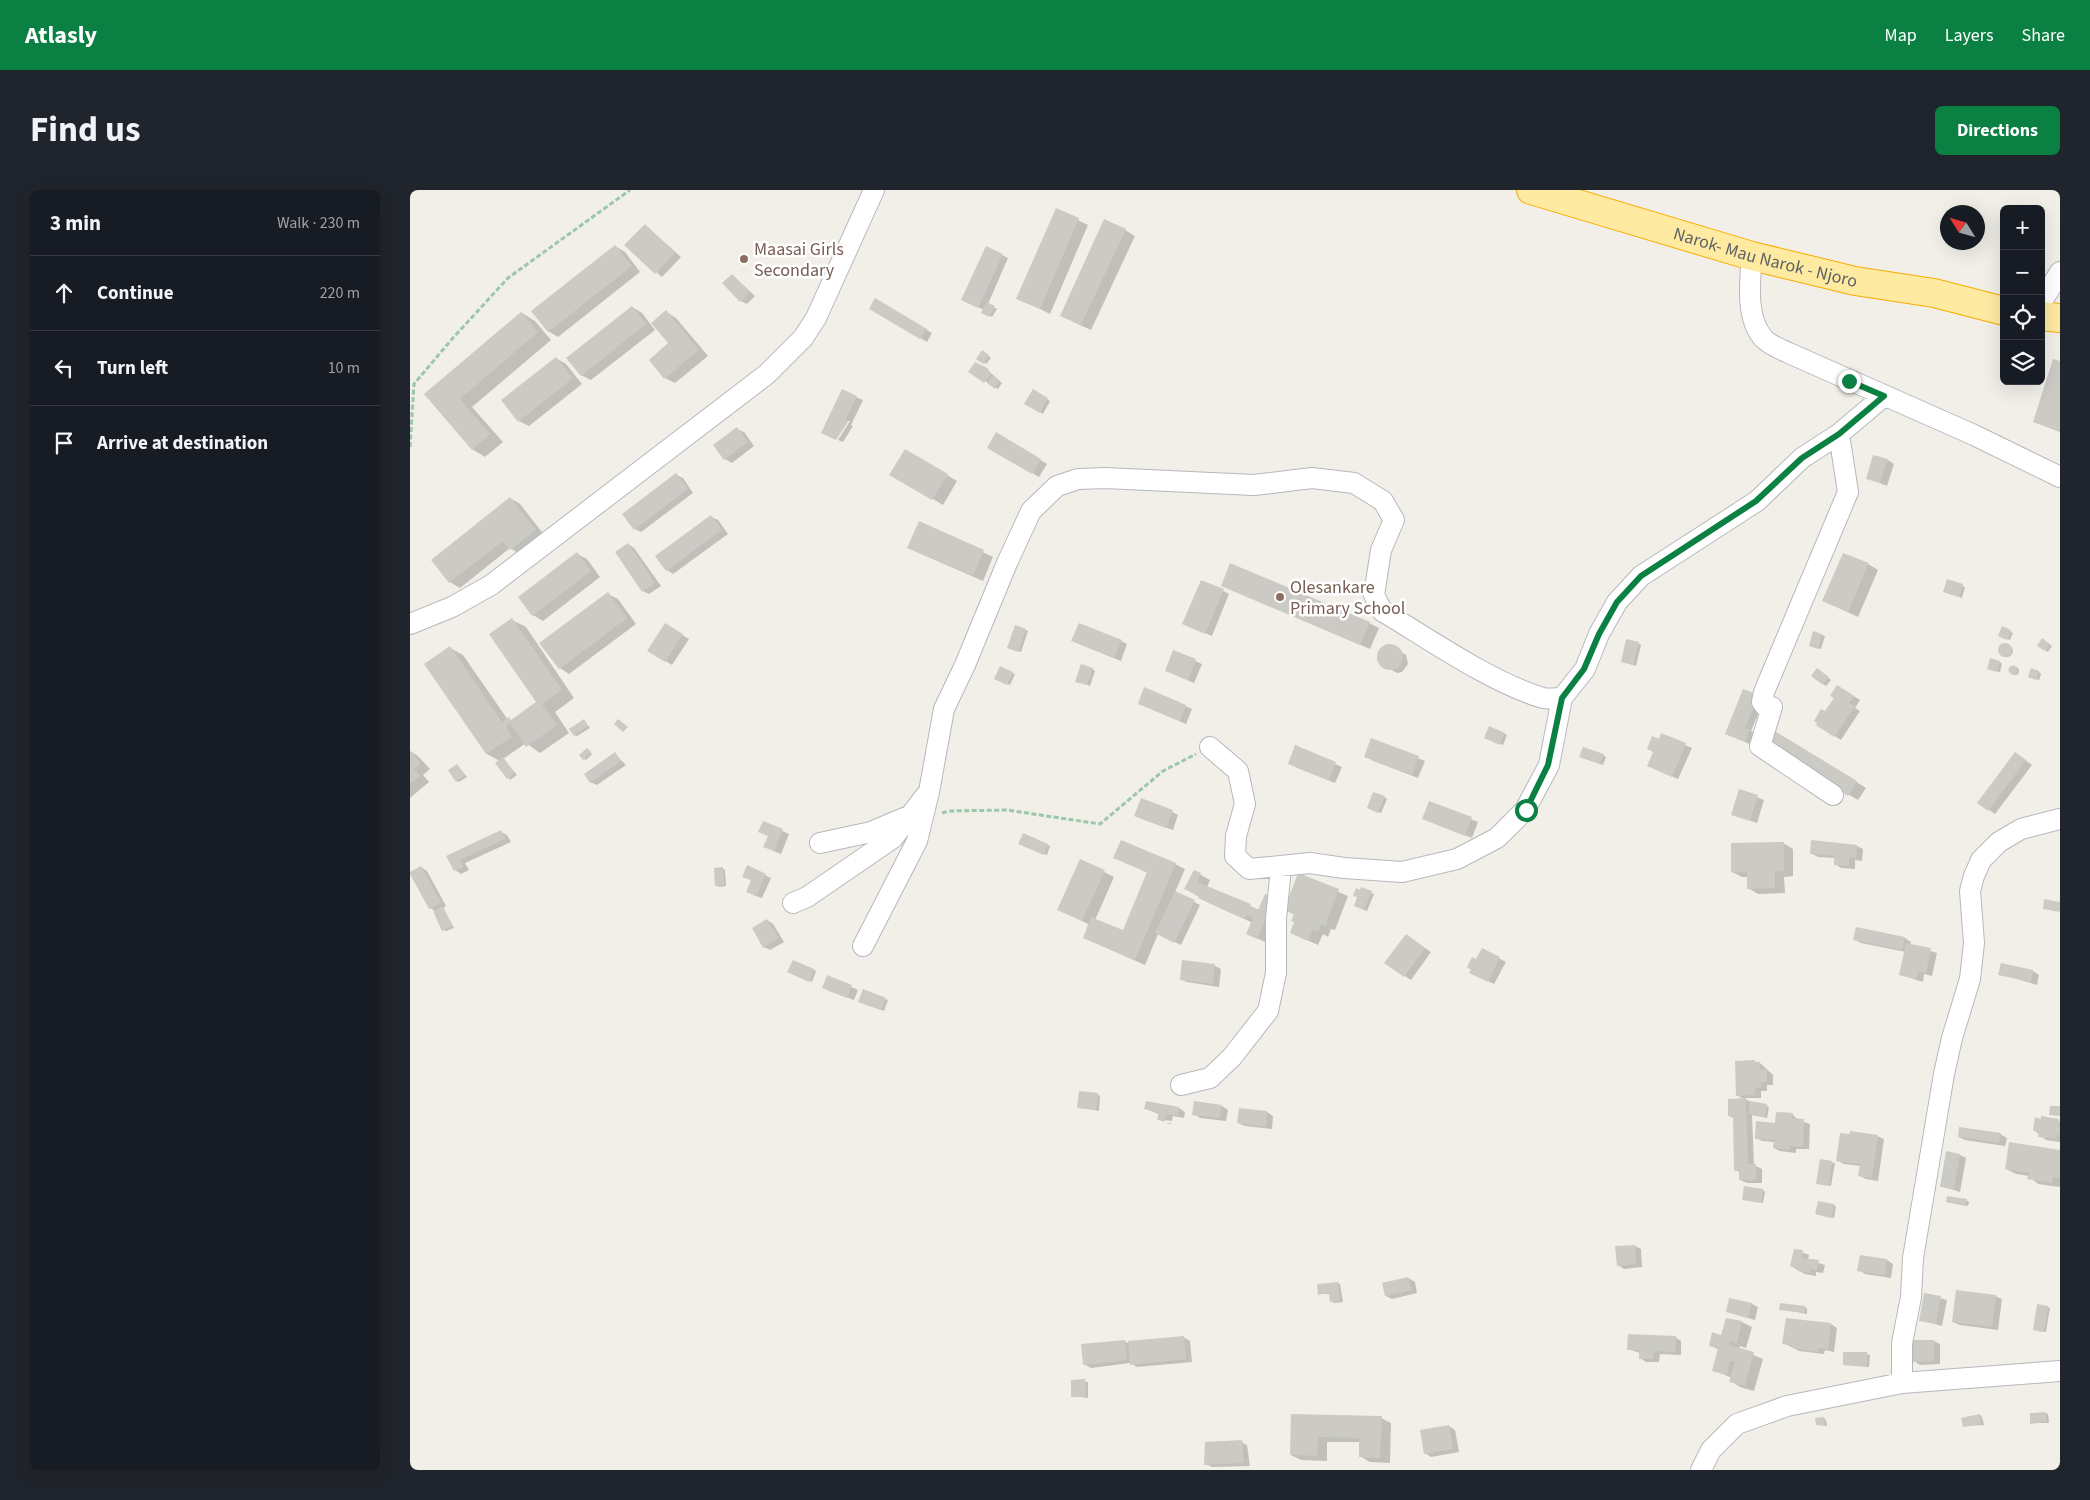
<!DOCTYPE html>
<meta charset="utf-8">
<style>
body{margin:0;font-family:"Source Sans 3",sans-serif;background:#20242c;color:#f1f3f6}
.controls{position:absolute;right:15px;top:15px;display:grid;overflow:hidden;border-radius:8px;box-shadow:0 5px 20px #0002}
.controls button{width:45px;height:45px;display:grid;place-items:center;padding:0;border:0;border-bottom:1px solid #363941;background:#171b24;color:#f1f3f6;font:25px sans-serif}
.compass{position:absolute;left:1530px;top:15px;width:45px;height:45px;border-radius:50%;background:#171b24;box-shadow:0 5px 20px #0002;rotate:307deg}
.stop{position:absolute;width:15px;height:15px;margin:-11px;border:4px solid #0b8043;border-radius:50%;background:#fff}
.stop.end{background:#0b8043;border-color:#fff;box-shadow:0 1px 5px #0008}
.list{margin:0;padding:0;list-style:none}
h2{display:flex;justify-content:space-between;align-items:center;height:65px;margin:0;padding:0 20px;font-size:21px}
h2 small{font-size:16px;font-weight:400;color:#9ea1a6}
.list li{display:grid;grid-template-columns:32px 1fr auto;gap:15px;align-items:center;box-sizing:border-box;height:75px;padding:0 20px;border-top:1px solid #363941}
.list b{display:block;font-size:19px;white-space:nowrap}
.list em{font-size:16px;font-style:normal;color:#9ea1a6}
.icon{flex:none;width:28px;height:28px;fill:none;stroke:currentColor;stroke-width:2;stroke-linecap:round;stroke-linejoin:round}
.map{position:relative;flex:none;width:1650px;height:1280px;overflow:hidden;border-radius:8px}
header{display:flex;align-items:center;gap:30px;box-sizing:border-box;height:70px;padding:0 25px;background:#0b8043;color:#fff}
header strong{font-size:24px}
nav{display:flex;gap:28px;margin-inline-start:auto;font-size:18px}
.intro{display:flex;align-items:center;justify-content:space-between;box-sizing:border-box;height:120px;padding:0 30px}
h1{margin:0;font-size:35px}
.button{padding:12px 22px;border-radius:8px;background:#0b8043;color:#fff;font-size:18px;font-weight:700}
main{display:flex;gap:30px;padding:0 30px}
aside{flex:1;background:#171b24;border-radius:8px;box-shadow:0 5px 20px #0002}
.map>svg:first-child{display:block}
.shadow{fill:#0003}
.building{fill:#cccac5}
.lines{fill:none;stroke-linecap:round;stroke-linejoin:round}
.minor-casing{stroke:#b5b8bc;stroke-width:22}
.trunk-casing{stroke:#f9ab00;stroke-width:30}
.path{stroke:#9cc7a9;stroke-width:3;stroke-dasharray:5 2.5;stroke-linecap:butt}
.minor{stroke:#fff;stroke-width:20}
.trunk{stroke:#feeaa1;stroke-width:28}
.route{stroke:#0b8043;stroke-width:6}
.education-dot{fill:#8d6e63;stroke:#fff;stroke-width:2}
.labels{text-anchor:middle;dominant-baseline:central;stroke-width:5;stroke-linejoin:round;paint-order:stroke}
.education-label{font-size:18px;fill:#785e54;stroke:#fff;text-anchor:start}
.street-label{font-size:18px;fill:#5f6368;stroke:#fff}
</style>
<header>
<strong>Atlasly</strong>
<nav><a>Map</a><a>Layers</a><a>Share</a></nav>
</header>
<div class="intro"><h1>Find us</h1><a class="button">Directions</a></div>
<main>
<aside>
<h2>3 min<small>Walk · 230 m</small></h2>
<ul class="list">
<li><svg class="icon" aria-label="ahead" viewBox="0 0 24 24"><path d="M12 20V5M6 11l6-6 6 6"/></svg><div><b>Continue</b></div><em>220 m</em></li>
<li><svg class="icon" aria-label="left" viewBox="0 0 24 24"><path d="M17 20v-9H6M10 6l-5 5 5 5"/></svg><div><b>Turn left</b></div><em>10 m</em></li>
<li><svg class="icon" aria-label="arrive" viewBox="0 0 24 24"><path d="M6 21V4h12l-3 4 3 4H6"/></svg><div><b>Arrive at destination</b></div></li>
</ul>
</aside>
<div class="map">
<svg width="1650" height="1280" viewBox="0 0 1650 1280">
<rect width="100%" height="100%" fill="#f1efe8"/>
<path class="shadow" d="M647 20 678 35 640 124 608 108Z
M235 35 271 67 252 87 216 55Z
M715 40 725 46 681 140 661 131Z
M205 56 215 62 230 82 148 147 138 141Z
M592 65 598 68 578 114 587 119 582 127 573 122 574 120 559 113Z
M322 85 345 106 337 114 331 111Z
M466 110 522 143 517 152 461 118Z
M222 117 232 123 245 140 181 190 171 185Z
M256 122 266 128 298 166 265 193 255 188 260 153Z
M112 123 125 131 141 150 62 217 93 252 75 267 62 259 16 204Z
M573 162 581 168 576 174 568 168Z
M146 168 156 174 172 194 119 236 109 231Z
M1650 173V242L1624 232Z
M573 176 592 193 588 199 559 181Z
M623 201 640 211 633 224 616 214Z
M446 207 453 210 441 235 443 236 433 252 428 250 440 231H437L425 249Z
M327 239 334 242 344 256 322 273 315 269 305 256Z
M586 244 637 274 629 287 579 257Z
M495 260 547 291 533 315 481 284Z
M1478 270 1484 274 1477 296 1457 288Z
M266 285 273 288 283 303 231 342 225 339Z
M100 308 110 314 135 346 111 365 100 358 50 398 40 392 23 370Z
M301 327 308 330 318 344 263 384 257 380Z
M510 333 583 367 573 391 509 363Z
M218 354 224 358 251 396 239 404 233 401Z
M167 364 177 369 190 387 133 431 123 425 110 407Z
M1458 374 1468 380 1448 427 1414 411Z
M1538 390 1555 397 1552 408 1534 402Z
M812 395 959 433 969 438 960 459Z
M813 401 819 404 802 446 780 437Z
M198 404 208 409 226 434 159 484 150 478Z
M102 430 116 437 164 508 145 522 159 543 130 563 116 553 93 569 107 585 100 590 90 571 77 564 16 474 40 458 53 465 98 530 102 531 128 513Z
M255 435 279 449 262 475 239 461Z
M616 440 618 441 611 462 601 459Z
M1600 441 1603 443 1600 450 1592 447Z
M1404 443 1415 446 1411 459 1403 457Z
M1633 450 1642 456 1638 462 1629 456Z
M711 451 717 454 711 471 669 454Z
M1228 453 1231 455 1226 476 1212 471Z
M1591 461a6 6 0 1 1 12 0a6 6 0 1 1-12 0Z
M981 456 996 465 998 474 992 482 987 483 971 474 969 464 976 457Z
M764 462 792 474 784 493 763 484Z
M1590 472 1592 474 1590 482 1581 480Z
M1601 481a4 4 0 1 1 8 0a4 4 0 1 1-8 0Z
M682 479 685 481 680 496 670 492Z
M1410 481 1421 490 1416 496 1403 486Z
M1629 482 1631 484 1629 490 1622 488Z
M602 483 605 484 600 495 589 490Z
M735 499 782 519 776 534 729 514Z
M1334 500 1354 510 1341 541 1346 544 1342 555 1316 544Z
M1434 500 1450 510 1445 518 1450 521 1431 550 1408 535Z
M174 531 180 538 167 546 164 545Z
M1080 537 1097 545 1093 555 1075 547Z
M1252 545 1282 558 1268 589 1239 576Z
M1374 547 1456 598 1448 610 1438 604Z
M962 549 1015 571 1008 588 961 570Z
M886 557 932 577 925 593 885 577Z
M0 561 8 566 20 579 13 585 19 592 0 608Z
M179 561 182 564 176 570 174 569Z
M205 564 216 575 187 595 180 592Z
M1193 565 1196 567 1193 575 1174 568Z
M1611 567 1622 575 1585 624 1569 613Z
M47 575 57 587 49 592 47 591Z
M1329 600 1354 610 1347 633 1322 624Z
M974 607 977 609 971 623 961 619Z
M1020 613 1068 632 1062 648 1014 629Z
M762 622 768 625 763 640 732 629Z
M353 632 379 644 371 664 361 660 359 646Z
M91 642 97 645 101 652 55 673 59 680 51 684 45 680 38 666Z
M1403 652 1447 656 1453 659 1452 671 1445 670V679L1431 678 1425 674 1426 668 1408 667 1401 663Z
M1373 653 1383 659V686L1374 687 1375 703 1348 704 1338 698V687H1332L1322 682Z
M612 655H638L640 656 637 665Z
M705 668 765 674 775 679 765 702 790 715 771 755 748 744 735 775 674 748 680 735 649 719 670 670 704 687 685 730 714 742 738 683Z
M11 677 17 681 36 716 33 718 44 738 36 741 33 740 25 721 20 718Z
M312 678 315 680 316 696 309 697 306 695Z
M784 681 800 690 797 697 849 720 856 705 857 753 838 744 843 733 799 713 776 699Z
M355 685 361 688 352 708 343 705 342 691 333 686Z
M889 685 938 706 925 740 921 739 918 747 913 744 908 755 881 743 886 732 885 725 875 720Z
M952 699 964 704 957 721 948 717Z
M357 730 363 734 374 752 360 760 354 757Z
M1495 748 1501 752 1500 755 1527 763 1522 786 1514 784 1513 792 1491 785 1496 762 1451 753 1444 749Z
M1002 749 1021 762 1001 790 995 786Z
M1072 760 1096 772 1084 794 1067 786V771Z
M774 771 805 776 811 779 809 797 777 792 771 789Z
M404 780 406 781 402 792 381 783Z
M1623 781 1629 785 1627 795 1590 784Z
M418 787 448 800 444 810 420 801Z
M475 809 478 810 474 821 452 813Z
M1350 873 1363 885V895H1357V901H1351V908H1334L1342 913 1359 917 1357 928 1342 925 1344 975 1352 979V993H1337L1330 990V983L1326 980 1324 928 1319 926 1335 910 1327 905Z
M687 904 690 906 689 921 668 917Z
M737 912 769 918 775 922 774 928 763 926 761 934 755 933H761L762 931 754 930V932L748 929 749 924 736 919Z
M812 916 818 920 816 931 790 928 784 924Z
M830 920 857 922 863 926 862 939 835 936 828 933Z
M1382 924 1388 930 1400 934 1399 959H1386V963L1370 961 1364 958 1365 952 1352 951 1346 948Z
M1632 928 1650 932V952L1636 950 1624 940Z
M1590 944 1597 948 1595 956 1555 950 1549 947Z
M1467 946 1474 949 1468 991 1456 989 1450 986 1451 976 1434 974 1428 971Z
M1650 961V997L1628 994 1619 986 1606 984 1596 979Z
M1550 965 1556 968 1550 1002 1531 996Z
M1411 970 1425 973 1421 996 1410 994Z
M1353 1000 1355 1002 1353 1013 1333 1009Z
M1556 1010 1559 1012 1558 1016 1538 1012Z
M1424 1015 1426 1017 1424 1028 1406 1024Z
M1225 1056 1231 1059 1232 1077 1214 1079 1208 1075Z
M1385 1060 1399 1065 1398 1070 1415 1075 1413 1083 1406 1082V1086L1395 1084 1381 1076Z
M1477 1070 1483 1074 1481 1088 1455 1084 1449 1080Z
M998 1088 1005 1092 1007 1103 982 1109 976 1106Z
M928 1093 930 1094 933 1112 924 1113 921 1111 920 1104H909Z
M1515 1104 1537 1110 1532 1136 1510 1130Z
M1585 1106 1592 1109 1588 1140 1550 1135 1543 1132Z
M1342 1114 1348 1117 1345 1130 1317 1122Z
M1395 1117 1397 1119V1124L1371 1119Z
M1637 1117 1640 1118 1636 1142 1627 1141 1624 1139Z
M1317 1129 1332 1132 1342 1137 1336 1158 1330 1156 1329 1159 1353 1169 1344 1201 1330 1197 1321 1191 1322 1188 1303 1180 1309 1160 1300 1155 1312 1146Z
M1421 1134 1427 1138 1424 1162 1415 1160 1414 1164 1389 1161 1374 1153Z
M773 1147 780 1151 782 1172 727 1177 720 1173 681 1178 674 1174 715 1151 717 1153Z
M1265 1147 1271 1151V1165L1250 1164 1249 1172H1236L1230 1168V1163L1218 1159Z
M1524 1151 1530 1154V1174L1510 1175 1504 1171Z
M1457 1164 1460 1165 1459 1177 1434 1175Z
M662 1191 678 1192V1208L663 1206Z
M1635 1223 1638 1224 1639 1233H1622Z
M882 1225 971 1228 981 1233 980 1273 960 1272 950 1266 951 1252H917V1271L891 1270 881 1265Z
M1570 1225 1572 1227 1574 1235 1554 1236Z
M1413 1228 1416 1230 1417 1236 1407 1235Z
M1039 1236 1045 1240 1049 1262 1021 1267 1015 1263 1012 1241Z
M831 1252 837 1255 840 1276 802 1277 796 1274Z"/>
<path class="building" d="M646 18 669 28 630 119 606 109Z
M694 29 716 39 671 135 650 126Z
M235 34 265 63 245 84 214 55Z
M205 55 222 76 138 142 121 121Z
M576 56 593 64 568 118 551 110Z
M322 84 340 102 330 112 312 93Z
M465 108 517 139 510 149 459 119Z
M577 112 585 116 579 127 571 123Z
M222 116 236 134 171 186 156 168Z
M256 120 289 160 254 189 239 170 258 153 241 133Z
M111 122 128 142 50 209 80 244 62 260 14 204Z
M572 160 579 165 573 174 566 169Z
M146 167 163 188 108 232 91 210Z
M1643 169 1650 171V241L1623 232Z
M565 172 579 179 577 181 581 184 574 193 558 182Z
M583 185 590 191 585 199 577 193Z
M432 199 447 206 435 230 438 232 426 250 411 243Z
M623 199 638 208 630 223 614 214Z
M327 237 338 252 314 270 303 255Z
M586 242 631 269 622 284 577 258Z
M495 259 538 284 522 310 479 285Z
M1463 265 1478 269 1470 293 1456 289Z
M266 283 278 299 224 340 212 324Z
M100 307 126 340 100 360 93 351 39 393 21 370Z
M301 325 312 340 256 381 245 366Z
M509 331 574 360 563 386 497 358Z
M218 353 245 393 232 402 205 362Z
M167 362 181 381 122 426 108 407Z
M1433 363 1459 373 1438 422 1412 411Z
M820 373 960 432 950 455 811 396Z
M1537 389 1553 394 1549 407 1533 402Z
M791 390 814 399 795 444 772 434Z
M198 402 217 428 149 479 129 453Z
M102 428 152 500 132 514 147 535 116 557 100 533 96 537 102 547 76 564 14 474 40 456 92 532 99 527 101 530 126 512 79 444Z
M255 433 273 444 255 472 237 461Z
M669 433 712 450 704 468 661 451Z
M605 435 616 439 608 462 597 458Z
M1592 436 1601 440 1597 450 1588 446Z
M1403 441 1412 444 1408 459 1399 456Z
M1632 448 1640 454 1635 461 1627 456Z
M1216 449 1229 452 1223 475 1211 472Z
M1588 460a7 7 0 1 1 14 0a7 7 0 1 1-14 0Z
M967 467a13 13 0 1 1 26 0a13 13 0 1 1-26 0Z
M763 460 786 469 778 490 755 481Z
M1580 468 1590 471 1587 482 1577 479Z
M671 474 683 478 677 495 665 492Z
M1598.5 480a4.5 4.5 0 1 1 9 0a4.5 4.5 0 1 1-9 0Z
M590 476 603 482 597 495 584 489Z
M1407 478 1419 487 1413 495 1401 486Z
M1621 478 1629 481 1626 490 1618 487Z
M1427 495 1444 506 1439 513 1445 516 1424 547 1406 535 1407 533 1404 531 1411 519 1415 521 1424 508 1420 506Z
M734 497 776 515 770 531 728 514Z
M1333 499 1349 505 1335 538 1340 539 1335 552 1315 544Z
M174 529 178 536 164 546 159 539Z
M208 529 218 537 213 542 204 534Z
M1079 536 1095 543 1090 555 1074 548Z
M1363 540 1447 591 1438 606 1354 554Z
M1251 543 1276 553 1262 587 1237 576 1243 562 1237 559 1242 546 1249 549Z
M961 548 1009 566 1002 585 954 567Z
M885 555 926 572 919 590 878 574Z
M1173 557 1194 564 1190 574 1169 567Z
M177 558 181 562 173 570 169 565Z
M0 561 11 573 4 579 10 586 0 594Z
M205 562 211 571 180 593 174 584Z
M1605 562 1616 570 1578 621 1567 613Z
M93 567 105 583 97 589 85 573Z
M47 574 55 585 46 592 38 580Z
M1329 599 1348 605 1340 631 1321 625Z
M963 602 975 606 968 623 957 618Z
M731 608 763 620 756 638 724 626Z
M1019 611 1062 627 1055 646 1012 629Z
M353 631 373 639 364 661 353 657 358 646 348 642Z
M91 640 95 649 50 670 53 677 44 681 36 666Z
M613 643 638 654 634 665 608 654Z
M711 650 766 673 725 770 673 748 681 727 713 740 737 682 703 668Z
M1401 650 1447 655 1446 668 1439 667V676L1424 675V666L1400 664Z
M1374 652V681L1365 682V698L1337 699V682H1321V653Z
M670 669 695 680 672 731 647 720Z
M337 675 356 684 346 706 336 702 341 690 332 687Z
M11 676 31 712 19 719 0 684V682Z
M313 677 314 695 305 696 304 678Z
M784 680 791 683 787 692 841 714 840 716 848 720 855 704 865 708 847 749 836 744 843 728 837 725 835 729 788 708 789 706 774 699Z
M888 683 929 699 915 736 911 734 908 742 903 740 898 751 880 743 884 732 881 731 884 724 874 720Z
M951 697 962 701 954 720 944 716 947 707 943 706 946 698 950 700Z
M765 701 785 710 764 753 745 743Z
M1634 709 1650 712V722L1633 719Z
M33 716 42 736 32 741 23 721Z
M357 729 369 748 353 758 342 738Z
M1446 737 1495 747 1492 760 1443 750Z
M996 744 1015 758 994 787 974 773Z
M1496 753 1521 758 1516 783 1508 782 1506 789 1489 785Z
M1072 758 1090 767 1078 792 1059 783 1061 780 1057 777 1062 767 1066 769Z
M383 770 404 779 399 792 377 782Z
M772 770 805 774 803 794 770 790Z
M1591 773 1623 780 1621 792 1588 785Z
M417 785 442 795 437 808 412 798Z
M453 799 476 808 471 820 448 812Z
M1345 870V872H1350V880H1357V892H1351V898H1345V905L1326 906 1325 871Z
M669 901 688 903 686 920 667 918Z
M1336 908 1338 974H1346V990H1329V980L1324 981 1323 926H1318V909Z
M736 911 769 917 768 926 757 924 755 931 747 930 749 922 734 919Z
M784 911 812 915 810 928 782 925Z
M1340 911 1357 914 1355 927 1338 924Z
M1640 916H1650V926L1639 925Z
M829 918 857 921 856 937 827 933Z
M1366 922 1383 923 1382 928 1394 929 1393 957 1380 956V960L1363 958 1364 950 1345 949 1346 931 1365 933Z
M1631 926 1649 929 1650 945 1647 944V949L1628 947 1629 942 1623 941 1625 927 1631 929Z
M1549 937 1591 943 1589 953 1548 947Z
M1440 941 1468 945 1462 988 1448 986 1450 974 1426 971 1430 943 1440 944Z
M1599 952 1650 960V988L1643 987 1642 993 1617 989 1619 983 1595 979Z
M1536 961 1550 964 1544 999 1530 997Z
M1410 969 1422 971 1419 996 1406 994Z
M1334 996 1353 999 1351 1013 1332 1010Z
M1537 1006 1557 1009 1555 1016 1536 1012Z
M1408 1011 1424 1014 1421 1028 1405 1024Z
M1225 1055 1226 1074 1207 1076 1205 1056Z
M1384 1059 1393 1060 1392 1068 1409 1070 1407 1081 1400 1079V1083L1387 1081 1388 1078 1380 1076Z
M1450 1065 1477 1069 1475 1085 1447 1081Z
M998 1087 1002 1100 975 1106 972 1093Z
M928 1092 930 1111 920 1112 919 1103 908 1105 907 1094Z
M1546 1100 1586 1105 1582 1137 1542 1132Z
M1514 1103 1531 1106 1526 1134 1509 1131Z
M1319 1108 1342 1113 1338 1128 1316 1122Z
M1370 1113 1395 1116V1123L1369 1120Z
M1627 1114 1638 1116 1634 1142 1623 1140Z
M1316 1128 1332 1131 1327 1153 1320 1151 1319 1155 1344 1162 1335 1196 1319 1192 1325 1172 1320 1171 1317 1185 1302 1181 1308 1158 1299 1156 1302 1142 1311 1145Z
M1376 1128 1421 1133 1418 1159 1409 1158 1408 1162 1382 1158V1155L1372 1154Z
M1218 1144 1266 1146 1265 1162 1244 1161 1243 1169H1229V1160H1217Z
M774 1146 776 1169 720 1175 718 1151Z
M715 1150 717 1170 673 1175 671 1154Z
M1502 1150H1524V1171L1502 1172Z
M1433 1162H1457V1176L1433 1175Z
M675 1189 676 1207H661V1190Z
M1636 1222V1232L1620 1234V1223Z
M881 1224 972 1226 970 1268 949 1267V1248L908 1247 907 1266 880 1265Z
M1570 1224 1571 1234 1553 1237 1551 1228Z
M1414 1227 1415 1235H1406L1405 1228Z
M1039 1235 1043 1259 1014 1264 1010 1240Z
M832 1250 834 1273 794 1275 795 1252Z"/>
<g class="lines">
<g class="minor-casing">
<path id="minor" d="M1342 66C1340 90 1335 129 1354 149 1360 155 1372 160 1381 164L1564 245 1650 287
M1631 113 1650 82
M0 434 42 417 81 395 357 184 393 148 406 128 464 0
M800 557 828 581 835 614 826 646 825 666 839 679 900 673 934 678 992 682 1047 669 1087 648 1115 620 1139 575 1152 508
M1423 605 1350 556 1362 517H1356L1352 512 1354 502 1438 302 1429 244 1474 206
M410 653 461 642 499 626
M383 713 397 707 483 648 516 605
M453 756 507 651 519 602 534 519 555 475 597 373 621 321 647 296 668 289 695 288 844 295 902 288 944 293 973 311 984 330 971 360 964 405 972 421C1019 449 1082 493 1133 508 1139 509 1146 508 1152 508L1175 479 1189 444 1207 412 1231 386 1347 311 1392 268 1429 244
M771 895 800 888 822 867 858 821 866 783V729L871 677
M1492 1193V1153L1501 1107 1503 1068 1534 884 1542 848 1560 789 1564 753 1560 701 1564 686 1571 670 1589 652 1611 639 1650 629
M1291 1280 1301 1260 1327 1234 1377 1216 1492 1193 1650 1181"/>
</g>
<g class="trunk-casing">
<g id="trunk">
<path id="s1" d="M1121 0 1342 66 1445 91 1524 103 1594 121"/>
<path d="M1631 126 1650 128"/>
</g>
</g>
<path class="path" d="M0 257 4 194 42 149 98 88 220 0
M532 623 539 621 597 620 690 634 753 581 786 564"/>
<use href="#minor" class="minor"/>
<use href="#trunk" class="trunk"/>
</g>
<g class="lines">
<path class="route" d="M1116 620 1138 575 1152 508 1174 479 1189 444 1207 412 1231 386 1346 311 1392 268 1429 244 1474 206 1439 191"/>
</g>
<g class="education-dot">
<circle cx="334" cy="69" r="5"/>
<circle cx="870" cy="407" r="5"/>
</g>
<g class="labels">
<g class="education-label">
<text x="344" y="59">Maasai Girls<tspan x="344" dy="21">Secondary</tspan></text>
<text x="880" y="397">Olesankare<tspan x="880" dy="21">Primary School</tspan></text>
</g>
<g class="street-label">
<text stroke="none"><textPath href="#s1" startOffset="244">Narok- Mau Narok - Njoro</textPath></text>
</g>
</g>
</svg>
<div class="controls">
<button>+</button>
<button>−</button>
<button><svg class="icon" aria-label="locate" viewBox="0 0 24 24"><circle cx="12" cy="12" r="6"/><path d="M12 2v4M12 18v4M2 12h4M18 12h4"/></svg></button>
<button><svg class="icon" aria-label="layers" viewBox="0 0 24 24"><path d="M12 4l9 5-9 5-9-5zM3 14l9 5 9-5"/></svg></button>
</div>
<svg class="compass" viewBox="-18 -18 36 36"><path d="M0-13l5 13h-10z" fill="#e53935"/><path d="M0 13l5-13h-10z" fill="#9ea1a6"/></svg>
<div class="stop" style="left:1116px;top:620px"></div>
<div class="stop end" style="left:1439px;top:191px"></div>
</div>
</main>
